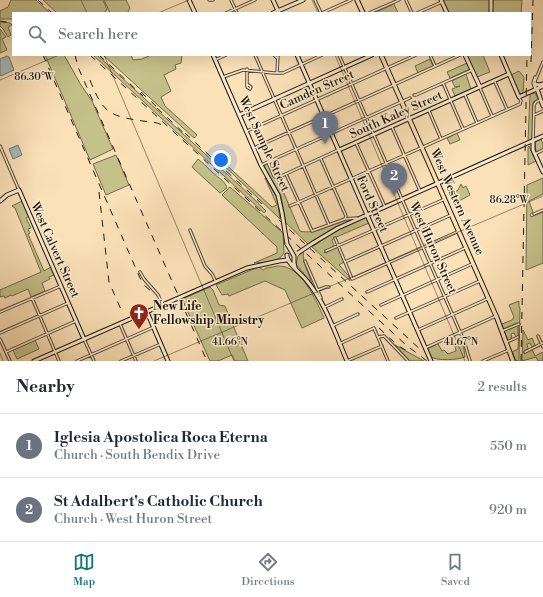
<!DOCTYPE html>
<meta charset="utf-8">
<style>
body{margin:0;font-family:"Libre Bodoni",serif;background:#f2f2f3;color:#1f2937}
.you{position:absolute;left:221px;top:160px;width:14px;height:14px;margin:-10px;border:3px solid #fff;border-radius:50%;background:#1a73e8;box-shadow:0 0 0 6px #1a73e833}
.badge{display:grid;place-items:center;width:26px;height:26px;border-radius:50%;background:#0f766e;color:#fff;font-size:13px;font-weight:700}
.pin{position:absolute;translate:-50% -33px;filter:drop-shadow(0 1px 2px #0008)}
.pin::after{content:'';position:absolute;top:21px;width:14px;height:12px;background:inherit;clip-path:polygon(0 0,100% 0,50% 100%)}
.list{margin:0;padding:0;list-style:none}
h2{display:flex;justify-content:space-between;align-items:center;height:52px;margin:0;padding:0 16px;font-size:17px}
h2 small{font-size:13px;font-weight:400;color:#747a83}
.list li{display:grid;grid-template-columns:26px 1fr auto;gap:12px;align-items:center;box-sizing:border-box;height:64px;padding:0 16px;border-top:1px solid #e0e1e3}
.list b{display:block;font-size:15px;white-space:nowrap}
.list p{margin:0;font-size:13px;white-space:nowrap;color:#747a83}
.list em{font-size:13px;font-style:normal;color:#747a83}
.icon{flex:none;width:22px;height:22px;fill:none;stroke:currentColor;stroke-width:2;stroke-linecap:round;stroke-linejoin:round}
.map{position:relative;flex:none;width:543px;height:361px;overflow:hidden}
.search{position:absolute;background:#fff;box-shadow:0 4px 16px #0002;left:12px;right:12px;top:12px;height:44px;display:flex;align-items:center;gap:10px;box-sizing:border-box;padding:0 14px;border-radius:0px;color:#747a83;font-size:15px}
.sheet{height:180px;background:#fff}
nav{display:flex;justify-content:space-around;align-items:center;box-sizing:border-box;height:56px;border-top:1px solid #e0e1e3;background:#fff;font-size:11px;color:#747a83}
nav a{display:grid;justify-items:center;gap:2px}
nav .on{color:#0f766e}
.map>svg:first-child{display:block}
.green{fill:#c5c18a;stroke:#706b4a}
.water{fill:#a5babb;stroke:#6e7875}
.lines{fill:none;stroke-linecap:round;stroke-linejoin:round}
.street-casing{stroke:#544836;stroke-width:3.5}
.secondary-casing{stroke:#1c150b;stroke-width:5}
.primary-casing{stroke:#1c150b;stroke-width:5.5}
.street{stroke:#fcecd1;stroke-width:1.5}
.secondary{stroke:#fcecd1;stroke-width:3}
.primary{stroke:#fbe1b8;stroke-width:3.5}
.rail{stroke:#1c150b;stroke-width:1;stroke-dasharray:7 7;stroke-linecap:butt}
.secondary-bridge-casing{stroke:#1c150b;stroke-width:5;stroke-linecap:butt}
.secondary-bridge{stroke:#fcecd1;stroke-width:3}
.ticks{fill:none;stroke:#1c150b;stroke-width:1;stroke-opacity:0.45}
.labels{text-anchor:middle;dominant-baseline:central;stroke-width:3;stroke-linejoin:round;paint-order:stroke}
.street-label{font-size:12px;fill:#1c150b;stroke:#fcecd1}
.poi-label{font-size:12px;font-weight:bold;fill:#1c150b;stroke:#fcecd1;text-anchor:start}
.ticks-label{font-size:10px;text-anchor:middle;fill:#1c150b;stroke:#fcecd1;stroke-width:3;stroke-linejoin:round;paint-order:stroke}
</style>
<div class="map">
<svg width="543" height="361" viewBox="0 0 543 361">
<rect width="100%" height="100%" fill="#fbe1b8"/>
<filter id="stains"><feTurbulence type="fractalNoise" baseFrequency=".005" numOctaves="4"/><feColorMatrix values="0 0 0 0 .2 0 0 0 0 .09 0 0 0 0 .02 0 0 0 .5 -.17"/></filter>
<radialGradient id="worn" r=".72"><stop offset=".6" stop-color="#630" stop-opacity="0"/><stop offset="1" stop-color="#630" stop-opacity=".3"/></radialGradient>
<path class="green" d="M11 0H36L50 13H13V19H0V11L8 7Z
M43 0H103L107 10 105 11 106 13H57Z
M104 0H126L130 8 128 11 129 13H110Z
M443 0H490V13H449Z
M493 0H522L521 13H492Z
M394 4 398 13H374Z
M0 22 10 23 12 25 8 27 11 35 8 37 3 29 0 26Z
M0 29 6 37 2 39 7 50 0 53Z
M45 55H64L81 85 92 101 113 149 90 160Z
M93 55H97L252 197 266 211 264 213Z
M103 55H131L133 60 142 59 151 55H182L181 63 175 65 176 69 164 75 171 91 161 97 165 106 197 135 194 138Z
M467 55H483L490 72 477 77Z
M430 59 433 66 418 73 415 66Z
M467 63 470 69 450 78 447 72Z
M519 71 524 77 523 94 519 93 511 75Z
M466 74 471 89 455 96 452 89 460 86 455 87 452 81Z
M535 93 538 99 533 102 532 139 528 142 530 94Z
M457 133 460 140 450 144 447 138Z
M541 139 543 144V149L536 152 535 142Z
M529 146 536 161 528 165V147Z
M116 155 129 185 106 195 93 164Z
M198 159C203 163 207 167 211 171 216 177 224 179 227 188L220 193 192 167Z
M217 159H220L272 207 277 205 265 178 277 198 280 219Z
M268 164 280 184 300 231C317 236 337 219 355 219L332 229 308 244 286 223 281 196 264 166Z
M543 178V194L529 201 533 212 530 214 531 217 543 212V263L526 270 527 185Z
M461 184 463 188 466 186 470 195 459 201 455 192 458 190Z
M230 187 283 233 284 253C279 263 264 262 254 263L277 253V247L222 195Z
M22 201 29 216 26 218 31 228 28 229 30 233 28 234 44 271 51 267 54 275 49 277 50 279 42 283 45 291 31 297 28 289 12 296 11 295 5 298 4 296 0 297V290L41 272 15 208 12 206Z
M366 217 369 223 334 238 332 240 334 246 324 252 325 253 338 247 344 262 339 265 349 276 350 281 312 247 335 231Z
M303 252 304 262 312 284 296 264 298 256Z
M278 266C301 265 316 300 324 318L302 328 285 290 265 281 229 296 228 294 222 295 216 285 256 268 259 267 263 270 266 268Z
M210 287 213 290 219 305 225 306 248 361H235L232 355 218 361H210L182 299Z
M519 301V307L520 308 519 361H516L512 352 518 349 519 324 517 323 503 329 502 324 512 320 514 317 509 305Z
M518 325V336L516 337 514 333 511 334 512 339 507 341 504 331Z
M523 330 528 340 532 338 535 345 532 347 530 343 527 344 528 349 525 350 524 353 532 349 535 356 543 352V361H538L536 357 522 361Z
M35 340 39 349 17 359 13 350Z
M463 342 465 357C457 360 438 361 431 357 429 355 428 352 427 349L438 344 442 351 444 350 448 354 456 351 455 346Z
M395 345 424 361H410Z"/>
<path class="water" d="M7 56 9 57 14 70 1 76 0 75V59Z
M18 145 22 155 13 159 9 149Z"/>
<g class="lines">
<g class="street-casing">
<path id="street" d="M209 0H213
M231 0 237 13
M315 0 321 13
M406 0 412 13
M226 13 255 0
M322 13 351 0
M369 13 399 0
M417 13 442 2
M255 55 329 225
M274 55 277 58
M339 55 464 341 470 361
M430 55 435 66
M215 60 226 55
M247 69C247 75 247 81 247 87L250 89 251 87 247 84
M277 73 278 55
M223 77 243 70 274 73H283L322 55
M495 82 507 109
M443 83 463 129
M480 88 492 116
M536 88 535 81 543 62
M535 89 533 83 535 77
M414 95H416L472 70
M465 95 477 123
M429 111 441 139
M534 115 543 111
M392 127 420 191
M247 131 416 55
M533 141 534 105 536 102 540 100
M356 143 385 207
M0 146 19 190
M254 148 460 55
M535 154 543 150
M321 159 346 216 345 219
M268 162 274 176 277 178 338 150
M261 165 410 98
M286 174 312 231 345 219 357 218
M290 206 520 104 521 101 519 97
M534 214 543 210
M190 230 205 266 212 274 216 282
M335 238 352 279 457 232
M326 251 445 199
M305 261 321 298
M345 262 451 215
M140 272 144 279 158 295 163 305
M318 290 326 287H329
M367 292 465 248
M32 298 59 361
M381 305 472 264
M325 307 342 299
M0 312 61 286
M396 318 480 281
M120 324 136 361
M332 326 358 314
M418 330 487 299
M502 331 519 324
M0 333 68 303
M538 336 543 347
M378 337 384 336 408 361
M0 339 10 361
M84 339 94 361
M507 342 518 337
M339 344 374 328 388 361
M425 348 496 316
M6 352 76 321
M525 352 543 343
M77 361 154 327
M121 361 161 344
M347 361 382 346
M483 361 509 350"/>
</g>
<g class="secondary-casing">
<path id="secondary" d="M189 0 195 13
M273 0 279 13
M441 0 447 13
M273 13 303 0
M491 13V0
M213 55 261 165 278 195 282 213
M297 55 431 361
M465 55 480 87
M501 55 519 97 543 86
M535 84 539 85 543 84
M537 89 543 106
M239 115 372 55
M533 141V150L543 172
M339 150 509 74
M0 201 7 195 19 190 84 339
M313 243 338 228 543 136
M287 244 294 256V263L295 267
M287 255C286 263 302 274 307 281 325 302 336 335 347 361
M147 312 168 361
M34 361 247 268 279 261 287 260"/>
</g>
<g class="primary-casing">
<path id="primary" d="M357 0 363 13
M381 55 497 318 513 361"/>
</g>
<use href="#street" class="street"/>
<use href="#secondary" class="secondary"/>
<use href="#primary" class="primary"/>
<path class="rail" d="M38 0 52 13
M0 21 13 23
M43 55 140 278 145 286 152 292
M75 55 78 67 207 361
M90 55 406 345 427 361
M99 55 143 96
M531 62 533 0
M90 80C103 113 109 116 143 121 150 122 158 122 164 126
M141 92 161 111
M157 108 187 136
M185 133 262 204
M99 192 109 282 123 314
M279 220 422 351
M379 328 397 345 409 352
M521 361 527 55"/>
<g class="secondary-bridge-casing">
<path id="secondary-bridge" d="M282 213 287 244
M298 253 313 243"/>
</g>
<use href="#secondary-bridge" class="secondary-bridge"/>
</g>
<path class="ticks" d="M81 0 87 13M312 0 318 13M158 13 189 0M104 55 234 361M335 55 465 361M0 80 59 55M0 353 3 361M154 361 543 196"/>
<defs>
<g id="church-pin" transform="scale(1)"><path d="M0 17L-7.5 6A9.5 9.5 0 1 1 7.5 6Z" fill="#8f2418" stroke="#fcecd1"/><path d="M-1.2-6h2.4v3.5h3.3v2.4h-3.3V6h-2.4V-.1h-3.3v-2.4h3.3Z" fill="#fff"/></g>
</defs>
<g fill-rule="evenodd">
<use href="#church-pin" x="139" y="313"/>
</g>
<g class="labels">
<g class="street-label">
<text transform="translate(317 90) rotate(-24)">Camden Street</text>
<text transform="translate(396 115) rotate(-24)">South Kaley Street</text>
<text transform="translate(264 144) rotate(65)">West Sample Street</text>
<text transform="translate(457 202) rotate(66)">West Western Avenue</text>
<text transform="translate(372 204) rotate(66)">Ford Street</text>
<text transform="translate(433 248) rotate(66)">West Huron Street</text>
<text transform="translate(55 250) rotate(66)">West Calvert Street</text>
</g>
<g class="poi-label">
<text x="153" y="306">New Life<tspan x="153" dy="14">Fellowship Ministry</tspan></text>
</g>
</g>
<g class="ticks-label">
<text x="34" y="80">86.30°W</text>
<text x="509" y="203">86.28°W</text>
<text x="230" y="345">41.66°N</text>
<text x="461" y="345">41.67°N</text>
</g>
<rect width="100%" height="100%" filter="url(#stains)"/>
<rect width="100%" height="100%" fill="url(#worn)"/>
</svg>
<div class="you"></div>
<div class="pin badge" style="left:325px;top:144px;background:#6b7280">1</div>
<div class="pin badge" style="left:394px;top:196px;background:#6b7280">2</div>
<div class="search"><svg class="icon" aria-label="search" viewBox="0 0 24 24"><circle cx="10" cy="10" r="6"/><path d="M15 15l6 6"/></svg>Search here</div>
</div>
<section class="sheet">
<h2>Nearby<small>2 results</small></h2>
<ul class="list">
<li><span class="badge" style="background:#6b7280">1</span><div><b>Iglesia Apostolica Roca Eterna</b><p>Church · South Bendix Drive</p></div><em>550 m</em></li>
<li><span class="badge" style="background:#6b7280">2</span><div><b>St Adalbert's Catholic Church</b><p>Church · West Huron Street</p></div><em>920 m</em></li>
</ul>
</section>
<nav>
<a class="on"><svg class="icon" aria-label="map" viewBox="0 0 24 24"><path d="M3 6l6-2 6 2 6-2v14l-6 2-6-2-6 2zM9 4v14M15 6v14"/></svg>Map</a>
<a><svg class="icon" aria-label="directions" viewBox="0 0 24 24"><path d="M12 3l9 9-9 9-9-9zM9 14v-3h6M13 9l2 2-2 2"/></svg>Directions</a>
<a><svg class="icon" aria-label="saved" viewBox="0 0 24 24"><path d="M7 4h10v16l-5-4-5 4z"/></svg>Saved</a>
</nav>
